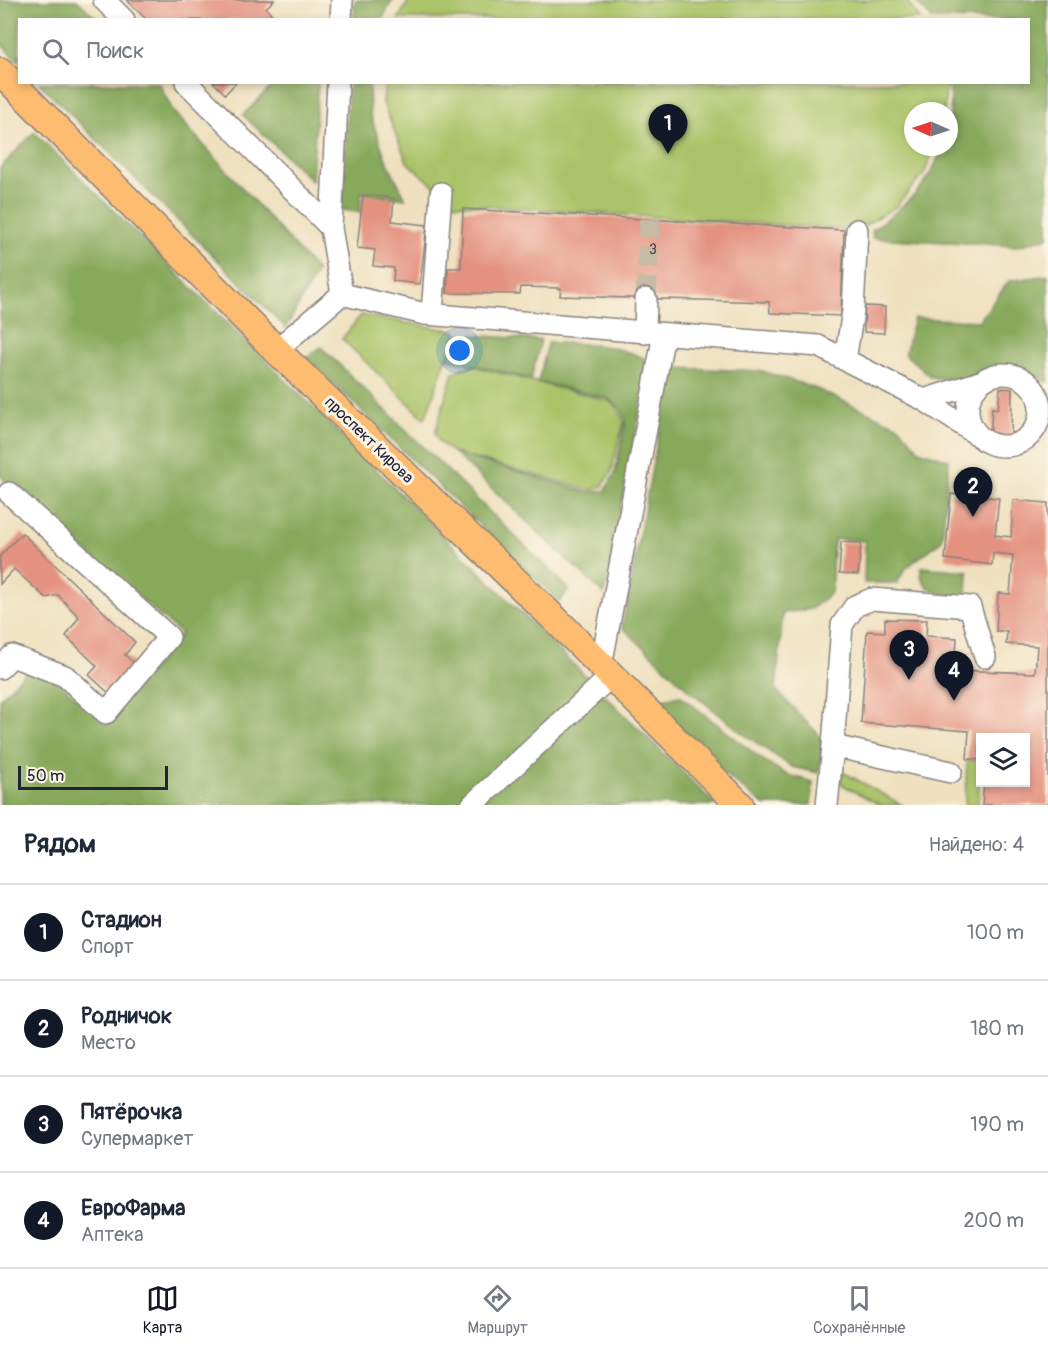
<!DOCTYPE html>
<html lang="ru">
<meta charset="utf-8">
<style>
body{margin:0;font-family:Pangolin,sans-serif;background:#f2f2f3;color:#1f2937}
.controls{position:absolute;right:18px;bottom:18px;display:grid;overflow:hidden;border-radius:0px;box-shadow:0 3px 9px #0003}
.controls button{width:54px;height:54px;display:grid;place-items:center;padding:0;border:0;border-bottom:2px solid #e0e1e3;background:#fff;color:#1f2937;font:30px sans-serif}
.compass{position:absolute;left:904px;top:102px;width:54px;height:54px;border-radius:50%;background:#fff;box-shadow:0 3px 9px #0003;rotate:273deg}
.scale{position:absolute;left:18px;bottom:15px;width:150px;box-sizing:border-box;padding-left:6px;border:3px solid #22223b;border-top:0;font-size:16px;line-height:21px;white-space:nowrap;color:#22223b;-webkit-text-stroke:4px #fcf5e5;paint-order:stroke}
.you{position:absolute;left:460px;top:351px;width:21px;height:21px;margin:-15px;border:4px solid #fff;border-radius:50%;background:#1a73e8;box-shadow:0 0 0 9px #1a73e833}
.badge{display:grid;place-items:center;width:39px;height:39px;border-radius:50%;background:#111827;color:#fff;font-size:20px;font-weight:700}
.pin{position:absolute;translate:-50% -50px;filter:drop-shadow(0 2px 3px #0008)}
.pin::after{content:'';position:absolute;top:32px;width:21px;height:18px;background:inherit;clip-path:polygon(0 0,100% 0,50% 100%)}
.list{margin:0;padding:0;list-style:none}
h2{display:flex;justify-content:space-between;align-items:center;height:78px;margin:0;padding:0 24px;font-size:26px}
h2 small{font-size:20px;font-weight:400;color:#747a83}
.list li{display:grid;grid-template-columns:39px 1fr auto;gap:18px;align-items:center;box-sizing:border-box;height:96px;padding:0 24px;border-top:2px solid #e0e1e3}
.list b{display:block;font-size:22px;white-space:nowrap}
.list p{margin:0;font-size:20px;white-space:nowrap;color:#747a83}
.list em{font-size:20px;font-style:normal;color:#747a83}
.icon{flex:none;width:33px;height:33px;fill:none;stroke:currentColor;stroke-width:2;stroke-linecap:round;stroke-linejoin:round}
.map{position:relative;flex:none;width:1048px;height:805px;overflow:hidden}
.search{position:absolute;background:#fff;box-shadow:0 3px 9px #0003;left:18px;right:18px;top:18px;height:66px;display:flex;align-items:center;gap:15px;box-sizing:border-box;padding:0 21px;border-radius:0px;color:#747a83;font-size:22px}
.sheet{height:462px;background:#fff}
nav{display:flex;justify-content:space-around;align-items:center;box-sizing:border-box;height:84px;border-top:2px solid #e0e1e3;background:#fff;font-size:16px;color:#747a83}
nav a{display:grid;justify-items:center;gap:3px}
nav .on{color:#111827}
.map>svg:first-child{display:block}
.green{fill:#aac368;stroke:#667252;stroke-width:1.5}
.forest{fill:#87a95c;stroke:#54664c;stroke-width:1.5}
.building{fill:#e49180}
.lines{fill:none;stroke-linecap:round;stroke-linejoin:round}
.minor-tunnel{stroke:#c6bba5;stroke-width:21;stroke-dasharray:21 10;stroke-linecap:butt}
.minor-casing{stroke:#88827e;stroke-width:24}
.major-casing{stroke:#88827e;stroke-width:30}
.minor{stroke:#fff;stroke-width:21}
.major{stroke:#febc70;stroke-width:27}
.labels{text-anchor:middle;dominant-baseline:central;stroke-width:6;stroke-linejoin:round;paint-order:stroke}
.number-label{font-size:14px;fill:#523e4c}
.street-label{font-size:16px;fill:#22223b;stroke:#fcf5e5}
</style>
<div class="map">
<svg width="1048" height="805" viewBox="0 0 1048 805">
<rect width="100%" height="100%" fill="#fcf5e5"/>
<filter id="ink" filterUnits="userSpaceOnUse"><feTurbulence type="fractalNoise" baseFrequency=".0167" numOctaves="2"/><feDisplacementMap in="SourceGraphic" scale="12" xChannelSelector="R" yChannelSelector="G"/><feConvolveMatrix kernelMatrix="1 2 1 2 8 2 1 2 1" color-interpolation-filters="sRGB"/></filter>
<filter id="wash" filterUnits="userSpaceOnUse"><feTurbulence type="fractalNoise" baseFrequency=".008" numOctaves="4" result="noise"/><feDisplacementMap in="SourceGraphic" scale="24" xChannelSelector="R" yChannelSelector="G"/><feGaussianBlur stdDeviation="1.35" result="paint"/><feColorMatrix in="noise" values="0 0 0 0 0 0 0 0 0 0 0 0 0 0 0 0 0 1.4 0 .05"/><feComposite in="paint" operator="in"/></filter>
<g filter="url(#wash)">
<rect width="100%" height="100%" fill="#efe1c0"/>
<path class="green" d="M409 0H906L920 19H398Z
M385 82H944L946 89 944 111H913V147H935L924 174 895 207 857 230 455 204 407 162 383 103Z
M361 315 456 331 425 419 342 339Z
M473 366 609 401 617 408 624 422 611 473 602 487 591 490 454 453 440 443 435 433 453 373 462 368Z
M967 760 980 761 978 805H965Z
M841 771 902 805H880L841 784Z"/>
<path class="forest" d="M0 0H77L97 19 20 20 19 63 0 43Z
M355 0H393L382 19H354Z
M914 0H1048V237L1018 246 873 238 872 230C904 206 930 187 942 147H949L951 96 948 83 1028 82V20L932 19Z
M276 82 318 83 312 181 243 115Z
M39 83H159L173 111 317 271 286 328Z
M349 83H369L370 114 385 157 406 199 361 193 360 212 341 210Z
M34 132 716 805H0V698L35 663 107 723 181 634 0 476V168Z
M1048 275V383L1028 370 995 365 964 381 931 377 905 354 914 318 979 321 1009 281Z
M457 334 541 340 531 379 448 359Z
M548 343C582 343 612 344 644 358L646 380 604 594 454 453 587 492 605 491 615 473 626 421 620 408 607 398 538 382Z
M321 347 569 589 559 602 307 358Z
M671 368 762 371 812 387 899 426 919 450 949 460 942 540 906 568 897 583H864L865 541 835 539C830 556 834 575 831 593L811 609 783 613 776 690 823 739 819 773 792 767 742 733 690 691 622 627Z
M921 567 968 571 967 597C947 596 918 593 921 567Z
M681 696 763 760 785 774 813 782 811 805H764L727 776 654 700Z"/>
<g id="blocks">
<path class="building" d="M127 0H274L266 8 277 20H147Z
M213 82H237L225 94Z
M363 195 394 198 392 221 427 225 420 284 393 281 394 268 373 266 375 250 357 248Z
M463 209 844 230 841 316 770 313 769 302 560 296 561 288 521 287 520 294 447 293 448 268H461Z
M865 306 885 307 884 333 864 332Z
M1000 388 1012 389 1011 442 990 441 992 408 998 409Z
M951 494 999 498 995 535 1011 537 1013 500 1048 503V805H982L984 782H1026V738H980V760L967 759 969 731 861 723 867 631 885 632V619L927 620 926 636 957 638 955 670 1035 673 1037 646 1006 644 1007 631H996L998 593 1010 594 1013 555 993 553 992 565 945 559Z
M22 533 135 642 125 655 138 667 112 696 89 675 97 666 66 636 79 617 58 595 46 598 14 569 0 584V556Z
M841 542 861 543 858 575 839 574Z"/>
</g>
</g>
<g filter="url(#ink)">
<use href="#blocks" fill-opacity="0" stroke="#88827e" stroke-width="1.5"/>
<g class="lines">
<path class="minor-tunnel" d="M646 299 650 219"/>
<g class="minor-casing">
<path id="minor" d="M104 0 124 20
M341 20 342 0
M186 82 331 228
M338 82 331 228 342 294 425 314 818 346 924 400 983 381
M432 314 441 193
M645 333 646 299
M276 350 342 294
M845 360 853 311 857 230
M968 410a36 36 0 1 1 72 0a36 36 0 1 1-72 0Z
M924 400 976 434
M601 666 664 334
M0 668 12 656 65 676 106 713 169 637 9 493
M833 746 842 625 855 606 872 599 970 607 985 657
M472 805 611 676
M827 805 833 746 951 772"/>
</g>
<g class="major-casing">
<path id="major" d="M0 71 276 350 561 625 740 805"/>
</g>
<use href="#minor" class="minor"/>
<use href="#major" class="major"/>
</g>
</g>
<g class="labels">
<g class="number-label">
<text x="653" y="249">3</text>
</g>
<g class="street-label">
<text transform="translate(369 440) rotate(44)">проспект Кирова</text>
</g>
</g>
</svg>
<div class="controls">
<button><svg class="icon" aria-label="layers" viewBox="0 0 24 24"><path d="M12 4l9 5-9 5-9-5zM3 14l9 5 9-5"/></svg></button>
</div>
<svg class="compass" viewBox="-18 -18 36 36"><path d="M0-13l5 13h-10z" fill="#e53935"/><path d="M0 13l5-13h-10z" fill="#747a83"/></svg>
<div class="scale">50 m</div>
<div class="you"></div>
<div class="pin badge" style="left:668px;top:154px">1</div>
<div class="pin badge" style="left:973px;top:517px">2</div>
<div class="pin badge" style="left:909px;top:680px">3</div>
<div class="pin badge" style="left:954px;top:701px">4</div>
<div class="search"><svg class="icon" aria-label="search" viewBox="0 0 24 24"><circle cx="10" cy="10" r="6"/><path d="M15 15l6 6"/></svg>Поиск</div>
</div>
<section class="sheet">
<h2>Рядом<small>Найдено: 4</small></h2>
<ul class="list">
<li><span class="badge">1</span><div><b>Стадион</b><p>Спорт</p></div><em>100 m</em></li>
<li><span class="badge">2</span><div><b>Родничок</b><p>Место</p></div><em>180 m</em></li>
<li><span class="badge">3</span><div><b>Пятёрочка</b><p>Супермаркет</p></div><em>190 m</em></li>
<li><span class="badge">4</span><div><b>ЕвроФарма</b><p>Аптека</p></div><em>200 m</em></li>
</ul>
</section>
<nav>
<a class="on"><svg class="icon" aria-label="map" viewBox="0 0 24 24"><path d="M3 6l6-2 6 2 6-2v14l-6 2-6-2-6 2zM9 4v14M15 6v14"/></svg>Карта</a>
<a><svg class="icon" aria-label="directions" viewBox="0 0 24 24"><path d="M12 3l9 9-9 9-9-9zM9 14v-3h6M13 9l2 2-2 2"/></svg>Маршрут</a>
<a><svg class="icon" aria-label="saved" viewBox="0 0 24 24"><path d="M7 4h10v16l-5-4-5 4z"/></svg>Сохранённые</a>
</nav>
